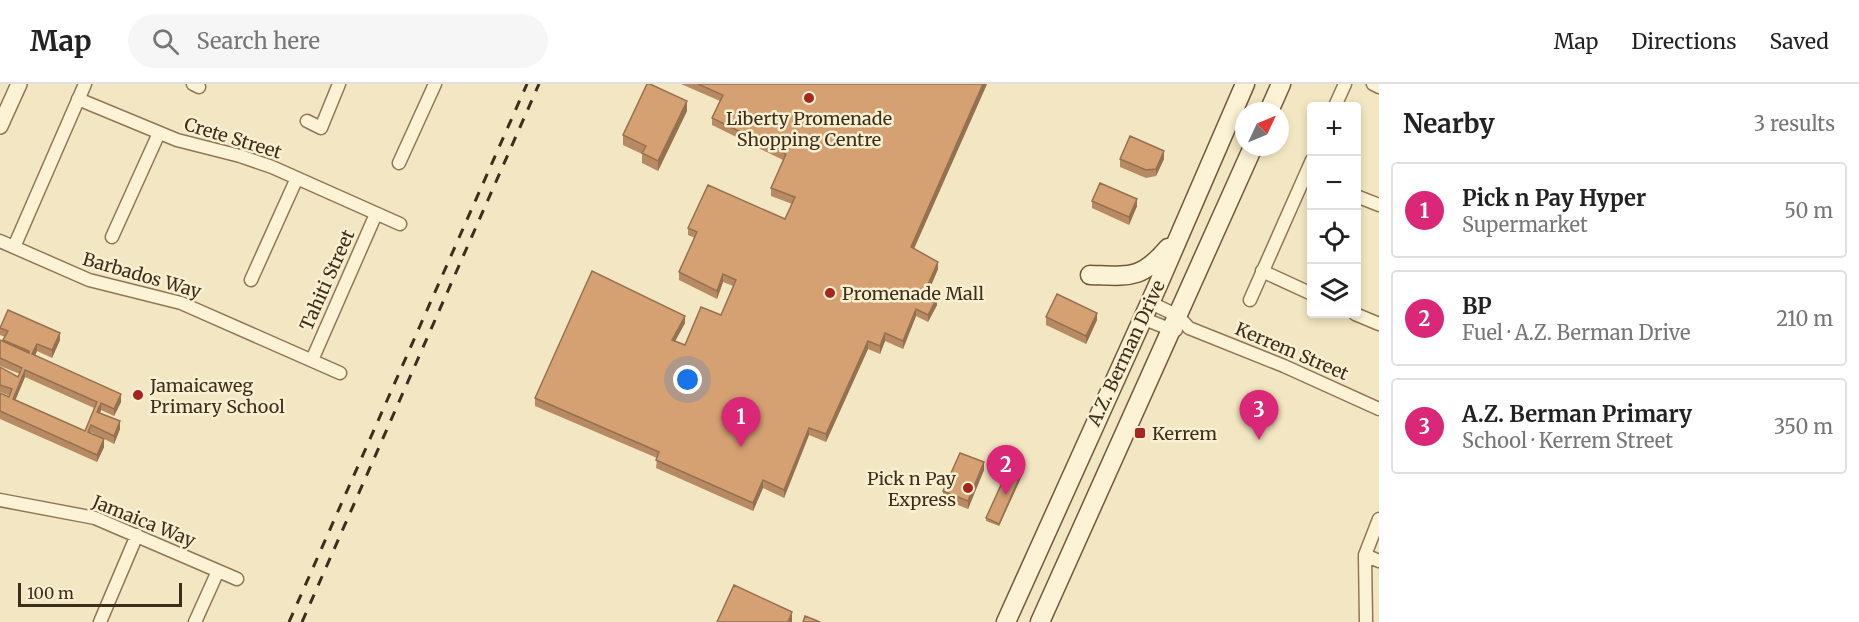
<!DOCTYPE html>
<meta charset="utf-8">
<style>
body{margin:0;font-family:Merriweather,serif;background:#f6f6f6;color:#222}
.controls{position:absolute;right:18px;top:18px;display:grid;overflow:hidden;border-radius:6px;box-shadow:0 3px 9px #0003}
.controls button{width:54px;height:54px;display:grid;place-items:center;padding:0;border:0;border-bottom:2px solid #e0e0e0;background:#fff;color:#222;font:30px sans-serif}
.compass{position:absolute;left:1235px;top:18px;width:54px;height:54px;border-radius:50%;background:#fff;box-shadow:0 3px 9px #0003;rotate:46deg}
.scale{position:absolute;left:18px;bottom:15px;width:164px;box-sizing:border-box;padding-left:6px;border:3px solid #3d2e1c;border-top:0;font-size:16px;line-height:21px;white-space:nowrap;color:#3d2e1c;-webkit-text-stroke:4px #f9f0d2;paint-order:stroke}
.you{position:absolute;left:688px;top:296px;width:21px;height:21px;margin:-15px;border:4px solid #fff;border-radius:50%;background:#1a73e8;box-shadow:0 0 0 9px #1a73e833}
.badge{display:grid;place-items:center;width:39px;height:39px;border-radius:50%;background:#db2777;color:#fff;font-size:20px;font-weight:700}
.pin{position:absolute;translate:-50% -50px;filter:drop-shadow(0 2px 3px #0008)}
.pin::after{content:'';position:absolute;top:32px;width:21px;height:18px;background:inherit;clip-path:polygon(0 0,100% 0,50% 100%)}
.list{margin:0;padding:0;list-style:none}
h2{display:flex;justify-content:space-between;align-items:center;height:78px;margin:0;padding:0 24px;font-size:26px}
h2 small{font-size:20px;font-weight:400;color:#767676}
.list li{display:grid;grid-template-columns:39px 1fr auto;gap:18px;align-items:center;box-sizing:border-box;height:96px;margin:0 12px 12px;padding:0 12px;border:2px solid #e0e0e0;border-radius:6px}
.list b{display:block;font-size:22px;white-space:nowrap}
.list p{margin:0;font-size:20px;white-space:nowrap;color:#767676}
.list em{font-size:20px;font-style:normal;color:#767676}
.icon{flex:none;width:33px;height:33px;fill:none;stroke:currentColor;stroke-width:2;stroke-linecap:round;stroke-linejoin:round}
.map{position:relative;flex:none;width:1379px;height:538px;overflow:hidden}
header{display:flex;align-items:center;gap:36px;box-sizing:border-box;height:84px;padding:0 30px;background:#fff;border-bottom:2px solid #e0e0e0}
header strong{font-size:28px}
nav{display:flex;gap:33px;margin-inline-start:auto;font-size:21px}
.search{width:420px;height:54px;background:#f6f6f6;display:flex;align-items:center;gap:15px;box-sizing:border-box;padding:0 21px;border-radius:33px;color:#767676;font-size:22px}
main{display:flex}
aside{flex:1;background:#fff}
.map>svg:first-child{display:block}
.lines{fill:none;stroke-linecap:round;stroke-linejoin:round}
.minor-casing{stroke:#8f7756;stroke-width:15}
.tertiary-casing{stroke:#8f7756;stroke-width:18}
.secondary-casing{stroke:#71583a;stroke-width:21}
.minor{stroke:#fcf3d6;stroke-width:12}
.tertiary{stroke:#fcf3d6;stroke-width:15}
.secondary{stroke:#fcf3d6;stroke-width:18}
.rail{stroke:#3d2e1c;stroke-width:3;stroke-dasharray:10 10;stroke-linecap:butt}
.wall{fill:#b78a63;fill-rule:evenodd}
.shaded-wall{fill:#957150}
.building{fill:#d5a173;stroke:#957150;stroke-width:1.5;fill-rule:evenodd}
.poi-dot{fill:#a5251f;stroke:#f9f0d2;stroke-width:2}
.labels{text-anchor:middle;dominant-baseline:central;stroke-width:5;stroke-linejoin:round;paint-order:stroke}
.poi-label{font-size:18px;fill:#3d2e1c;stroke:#f9f0d2;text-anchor:start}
.street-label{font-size:18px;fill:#3d2e1c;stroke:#f9f0d2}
</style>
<header>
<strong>Map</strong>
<div class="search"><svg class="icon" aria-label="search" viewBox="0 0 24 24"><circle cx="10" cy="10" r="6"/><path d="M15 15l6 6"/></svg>Search here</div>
<nav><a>Map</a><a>Directions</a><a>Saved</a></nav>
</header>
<main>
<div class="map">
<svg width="1379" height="538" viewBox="0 0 1379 538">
<rect width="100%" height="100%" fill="#f3e6c2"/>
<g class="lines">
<g class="minor-casing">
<path id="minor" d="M193 0 199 3
M1373 0 1379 3
M78 15 177 56 240 72 272 83 400 140
M1335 22 1345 0
M307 37 321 44 339 0
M399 79 435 0
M1356 112 1379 121
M112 153 159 49
M0 157 89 196 181 219 340 289
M14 163 85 0
M1262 187 1312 210
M251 196 297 94
M1250 216 1312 76
M1149 218 1178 232 1189 244 1284 282 1379 325
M1355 230 1379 240
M1142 234 1172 246H1176
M312 276 376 130
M0 416 95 434 237 495
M1365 471 1379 477
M100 538 137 451
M195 538 218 487
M1366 538 1365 471 1379 435"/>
</g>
<g class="tertiary-casing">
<path id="tertiary" d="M0 42 19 0"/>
</g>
<g class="secondary-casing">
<path id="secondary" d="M1269 27 1281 0
M1090 191C1129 192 1141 196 1168 164
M1006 538 1158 201 1245 0
M1040 538 1253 63"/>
</g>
<use href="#minor" class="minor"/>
<use href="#tertiary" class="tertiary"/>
<use href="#secondary" class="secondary"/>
<path class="rail" d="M289 538 527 0
M302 538 539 0"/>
</g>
<path class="wall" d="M681 0H987L914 165 938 185 928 209 937 221 928 238 916 232 903 265 885 257 880 270 868 265 826 358 809 351 784 414 763 404 753 427 656 384 657 374 535 322V314L685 239 675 257 685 261 721 231 733 202 723 198 717 215 679 196V188L695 154 688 151V144L785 135 792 120 771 112V104L783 76 712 41V34L720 17Z
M687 27 658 87 642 79V70L623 61V51Z
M1120 75H1164L1156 92 1146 94 1120 83Z
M1092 117 1137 122 1129 141 1092 124Z
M1046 233 1097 236 1086 260 1046 241Z
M0 244 60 256 52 274 37 267 35 272 121 318 114 332 101 326 100 329 120 345 114 360 91 348V350L104 363 97 378 0 335V309L9 313 10 312 0 308V283L18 293 20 290 0 282V256L3 258 5 253 0 251ZM25 293 94 324 85 347 15 316Z
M984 386 968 425 943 415V407Z
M1024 387 999 442 986 437V434Z"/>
<path class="shaded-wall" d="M983 0H987L911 171V163Z
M687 17V27L658 87V77Z
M1164 67V75L1156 92V85Z
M1137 115V122L1129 141V133Z
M938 178V185L925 215V207Z
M723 190V198L717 215V207Z
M937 214V221L928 238V231Z
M916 225V232L903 265V257Z
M1097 229V236L1086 260V252Z
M685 232V239L672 263V256Z
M60 249V256L52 274V266Z
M885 249V257L880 270V262Z
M868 257V265L826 358V350Z
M37 260V267L32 278V270Z
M25 286V293L13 322V315Z
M121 310V318L114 332V325Z
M101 319V326L97 336V328Z
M120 337V345L114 360V352Z
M809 344V351L784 414V406Z
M104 355V363L97 378V371Z
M984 378V386L968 425V417Z
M1024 384V387L999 442V440Z
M763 396V404L753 427V419Z
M792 528V538H788Z"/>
<path class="building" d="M647 0H650L687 17 658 77 642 69 646 62 623 51Z
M698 0H983L911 163 938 178 925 207 937 214 928 231 916 225 903 257 885 249 880 262 868 257 826 350 809 344 784 406 763 396 753 419 656 376 659 368 535 314 592 187 685 232 672 256 685 261 701 223 721 231 736 196 723 190 717 207 679 188 697 148 688 144 708 101 785 135 795 113 771 104 786 70 712 34 723 11Z
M1130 52 1164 67 1156 85 1146 86 1120 75Z
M1100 99 1137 115 1129 133 1092 117Z
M1057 210 1097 229 1086 252 1046 233Z
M8 226 60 249 52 266 37 260 32 270 121 310 114 325 101 319 97 328 120 337 114 352 91 341 88 348 104 355 97 371 0 327V309L9 313 12 305 0 301V283L18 293 22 284 0 274V256L29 269V267L3 256 8 247 0 244ZM25 286 97 318 85 347 13 315Z
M960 369 984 378 968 417 943 407Z
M1011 379 1024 384 999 440 986 434Z
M734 501 792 528 788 538H717Z
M805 532 820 538H803Z"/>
<g class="poi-dot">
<circle cx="809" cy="14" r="6"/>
<circle cx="830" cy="209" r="6"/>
<circle cx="138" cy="311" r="6"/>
<rect x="1134" y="343" width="12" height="12" rx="3"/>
<circle cx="968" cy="404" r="6"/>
</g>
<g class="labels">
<g class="poi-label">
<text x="809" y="34" text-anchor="middle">Liberty Promenade<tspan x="809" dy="21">Shopping Centre</tspan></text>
<text x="842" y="209">Promenade Mall</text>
<text x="150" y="301">Jamaicaweg<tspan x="150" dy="21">Primary School</tspan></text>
<text x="1152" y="349">Kerrem</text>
<text x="956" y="394" text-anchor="end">Pick n Pay<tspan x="956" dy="21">Express</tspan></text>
</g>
<g class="street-label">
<text transform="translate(233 54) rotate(17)">Crete Street</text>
<text transform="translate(142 191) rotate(16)">Barbados Way</text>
<text transform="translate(327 196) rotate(-66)">Tahiti Street</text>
<text transform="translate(1292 267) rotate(23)">Kerrem Street</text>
<text transform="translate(1126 269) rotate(-65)">A.Z. Berman Drive</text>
<text transform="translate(144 437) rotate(22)">Jamaica Way</text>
</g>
</g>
</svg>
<div class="controls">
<button>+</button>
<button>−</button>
<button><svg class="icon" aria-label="locate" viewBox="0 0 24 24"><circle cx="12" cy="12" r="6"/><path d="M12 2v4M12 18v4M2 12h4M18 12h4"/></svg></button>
<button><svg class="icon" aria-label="layers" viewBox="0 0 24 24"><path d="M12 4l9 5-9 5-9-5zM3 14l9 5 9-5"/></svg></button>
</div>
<svg class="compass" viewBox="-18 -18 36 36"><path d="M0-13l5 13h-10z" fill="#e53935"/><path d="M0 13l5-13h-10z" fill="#767676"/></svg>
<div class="scale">100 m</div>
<div class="you"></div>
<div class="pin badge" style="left:741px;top:363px">1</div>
<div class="pin badge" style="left:1006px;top:411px">2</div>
<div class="pin badge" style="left:1259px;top:356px">3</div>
</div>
<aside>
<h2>Nearby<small>3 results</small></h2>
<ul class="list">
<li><span class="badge">1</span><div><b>Pick n Pay Hyper</b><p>Supermarket</p></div><em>50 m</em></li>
<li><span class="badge">2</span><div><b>BP</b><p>Fuel · A.Z. Berman Drive</p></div><em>210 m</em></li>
<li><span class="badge">3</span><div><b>A.Z. Berman Primary</b><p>School · Kerrem Street</p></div><em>350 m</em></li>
</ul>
</aside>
</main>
